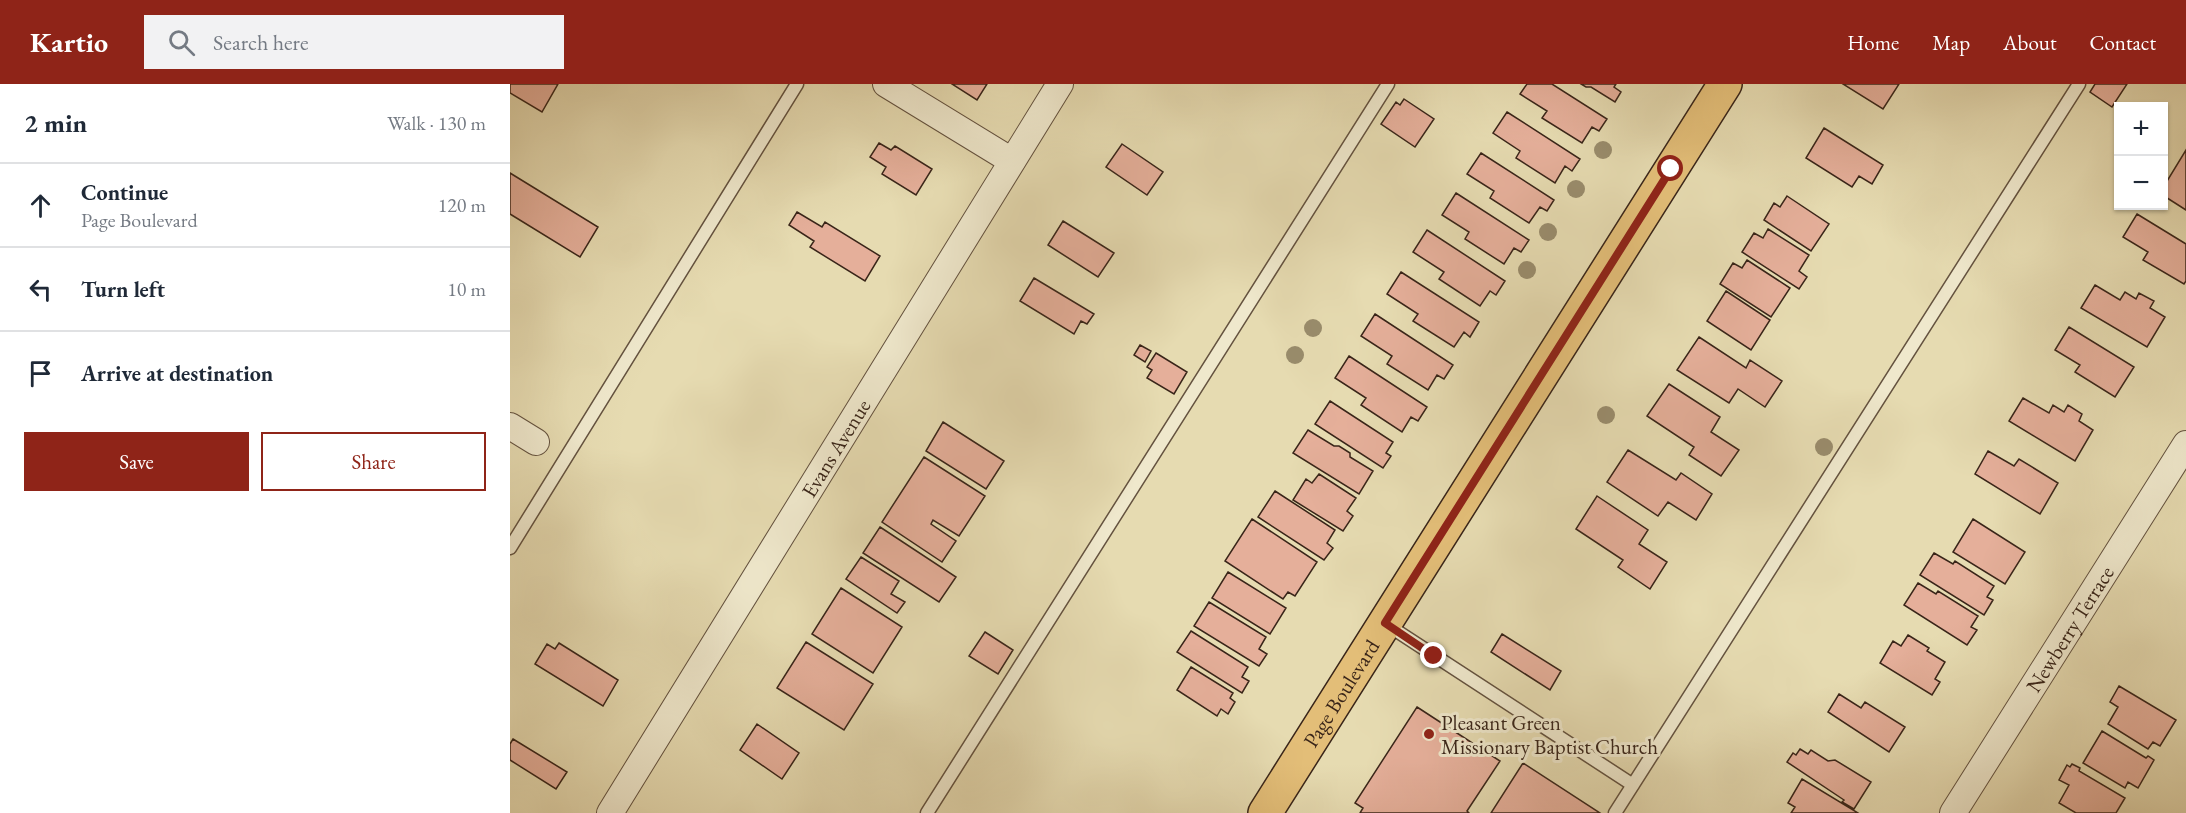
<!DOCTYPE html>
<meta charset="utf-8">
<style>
body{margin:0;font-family:"EB Garamond",serif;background:#f2f2f3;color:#1f2937}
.controls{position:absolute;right:18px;top:18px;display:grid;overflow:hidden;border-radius:0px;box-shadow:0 2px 4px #0004}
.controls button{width:54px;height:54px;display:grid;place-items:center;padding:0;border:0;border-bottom:2px solid #e0e1e3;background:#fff;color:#1f2937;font:30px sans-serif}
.stop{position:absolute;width:18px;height:18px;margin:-14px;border:4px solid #8f2418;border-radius:50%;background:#fff}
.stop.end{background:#8f2418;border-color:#fff;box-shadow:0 2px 6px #0008}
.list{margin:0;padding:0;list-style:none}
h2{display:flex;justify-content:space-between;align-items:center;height:78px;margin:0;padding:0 24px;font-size:26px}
h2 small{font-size:20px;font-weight:400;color:#747a83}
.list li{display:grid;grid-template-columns:39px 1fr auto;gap:18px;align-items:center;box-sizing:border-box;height:84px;padding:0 24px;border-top:2px solid #e0e1e3}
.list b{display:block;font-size:22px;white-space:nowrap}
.list p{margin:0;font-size:20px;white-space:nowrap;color:#747a83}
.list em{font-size:20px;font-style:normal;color:#747a83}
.actions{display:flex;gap:12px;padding:18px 24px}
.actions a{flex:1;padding:14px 0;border:2px solid #8f2418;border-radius:0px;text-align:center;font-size:21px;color:#8f2418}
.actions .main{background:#8f2418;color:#fff}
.icon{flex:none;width:33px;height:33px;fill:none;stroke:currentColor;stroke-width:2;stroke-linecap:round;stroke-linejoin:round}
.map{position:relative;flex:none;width:1676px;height:729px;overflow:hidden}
header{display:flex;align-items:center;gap:36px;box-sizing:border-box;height:84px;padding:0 30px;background:#8f2418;color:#fff}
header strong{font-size:28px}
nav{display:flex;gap:33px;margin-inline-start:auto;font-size:21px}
.search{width:420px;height:54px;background:#f2f2f3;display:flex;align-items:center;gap:15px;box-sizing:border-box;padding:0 21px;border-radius:0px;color:#747a83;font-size:22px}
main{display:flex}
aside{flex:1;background:#fff}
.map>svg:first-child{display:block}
.building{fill:#e5af9a;stroke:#392519;stroke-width:1.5}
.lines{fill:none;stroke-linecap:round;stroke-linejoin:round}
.service-casing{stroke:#64523f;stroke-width:15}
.minor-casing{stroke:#64523f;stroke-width:28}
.primary-casing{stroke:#392519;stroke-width:36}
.service{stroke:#efe8cc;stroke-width:12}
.minor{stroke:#efe8cc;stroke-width:26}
.primary{stroke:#e3be78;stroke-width:33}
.tree{fill:#998c6c}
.route{stroke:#8f2418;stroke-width:8}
.poi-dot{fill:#8f2418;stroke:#efe8cc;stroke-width:2}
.labels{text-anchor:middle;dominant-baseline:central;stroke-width:6;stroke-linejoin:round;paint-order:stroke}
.street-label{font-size:21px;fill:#392519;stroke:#efe8cc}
.poi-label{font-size:21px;fill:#392519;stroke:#efe8cc;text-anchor:start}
</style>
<header>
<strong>Kartio</strong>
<div class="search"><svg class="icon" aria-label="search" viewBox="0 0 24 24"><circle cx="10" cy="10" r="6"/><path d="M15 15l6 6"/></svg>Search here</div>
<nav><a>Home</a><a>Map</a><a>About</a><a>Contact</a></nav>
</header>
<main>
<aside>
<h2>2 min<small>Walk · 130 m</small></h2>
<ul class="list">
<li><svg class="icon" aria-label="ahead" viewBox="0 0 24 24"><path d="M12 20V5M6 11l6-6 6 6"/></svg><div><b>Continue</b><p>Page Boulevard</p></div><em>120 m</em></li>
<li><svg class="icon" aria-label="left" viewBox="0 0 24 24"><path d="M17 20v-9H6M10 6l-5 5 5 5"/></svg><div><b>Turn left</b></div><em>10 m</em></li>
<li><svg class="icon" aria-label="arrive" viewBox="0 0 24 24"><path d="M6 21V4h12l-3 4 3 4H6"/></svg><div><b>Arrive at destination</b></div></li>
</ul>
<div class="actions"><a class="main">Save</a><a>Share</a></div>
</aside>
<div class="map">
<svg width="1676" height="729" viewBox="0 0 1676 729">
<rect width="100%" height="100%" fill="#e6dbb1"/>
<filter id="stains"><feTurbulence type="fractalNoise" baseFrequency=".00333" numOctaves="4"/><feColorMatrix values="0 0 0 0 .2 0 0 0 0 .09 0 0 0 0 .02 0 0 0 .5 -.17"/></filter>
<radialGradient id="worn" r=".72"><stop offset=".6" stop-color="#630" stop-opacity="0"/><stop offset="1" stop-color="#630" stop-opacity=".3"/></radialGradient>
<path class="building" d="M0 0H48L32 28 0 9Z
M442 0H477L467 16Z
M1017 0H1042L1097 35 1089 47 1082 43 1072 59 1032 34 1037 27 1010 10Z
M1071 0H1106L1104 3 1111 8 1105 18 1081 3H1076Z
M1333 0H1389L1373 25Z
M1585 0H1617L1602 23 1580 8Z
M894 15 924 35 905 63 871 40 886 18 890 21Z
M997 28 1070 75 1062 87 1055 82 1045 99 1006 74 1010 67 983 49Z
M1314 44 1373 81 1362 100 1349 92 1342 103 1296 74Z
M369 59 381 66 385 62 422 85 406 111 372 90 376 83 360 73Z
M612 60 653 88 637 111 596 83Z
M1676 66V126L1654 112V102Z
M971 69 1044 116 1037 127 1030 123 1019 139 980 114 984 107 957 90Z
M0 89 88 143 70 173 0 130Z
M946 109 1019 156 1011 168 1004 164 994 180 955 155 959 148 932 131Z
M1277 112 1319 140 1301 167 1254 136 1264 119 1270 123Z
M287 128 312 143 315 138 370 172 355 197 300 163 304 157 279 141Z
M1627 130 1676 160V197L1674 200 1633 176 1638 168 1613 153Z
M553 137 604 169 588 193 538 161Z
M1258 145 1299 171 1289 187 1297 193 1289 205 1232 168 1244 149 1253 154Z
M917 146 995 197 986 211 980 207 970 222 929 195 934 188 903 168Z
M1237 176 1280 204 1261 233 1210 200 1223 179 1232 184Z
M891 188 969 238 960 253 954 248 944 263 903 237 908 230 877 210Z
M524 194 584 230 577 240 571 237 564 250 510 217Z
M1585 201 1610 216 1615 208 1626 215 1629 209 1644 217 1640 224 1655 233 1637 263 1571 224Z
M1216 207 1260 236 1241 266 1197 237Z
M865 230 943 281 934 295 927 291 918 306 877 280 882 272 851 252Z
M1559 243 1624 283 1605 313 1565 288 1570 281 1545 266Z
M1189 253 1236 284 1240 276 1272 297 1255 323 1228 305 1219 319 1167 286Z
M630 261 641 267 635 278 624 271Z
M646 269 677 288 664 310 637 294 642 286 637 283Z
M839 272 917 323 908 337 901 333 892 348 851 321 856 314 825 294Z
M1159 300 1210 333 1201 348 1229 366 1211 392 1179 371 1184 363 1137 332Z
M1513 314 1539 329 1543 321 1554 328 1558 321 1572 330 1569 337 1583 346 1565 377 1499 337Z
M820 317 883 358 876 369 881 372 873 384 805 340Z
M433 338 494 377 476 405 416 367Z
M798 346 824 362H829L840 369V373L863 387 849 410 783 369Z
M1118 366 1166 396 1171 389 1202 410 1186 436 1158 418 1148 432 1097 398Z
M1478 367 1504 382 1509 375 1548 399 1530 430 1465 390Z
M414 373 475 412 449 452 423 436 421 440 446 457 432 478 372 438Z
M809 390 846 414 837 427 843 432 833 447 783 416 796 395 802 399Z
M765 407 825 446 817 459 823 464 814 476 748 433Z
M1087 412 1138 446 1129 460 1157 478 1140 505 1108 483 1113 476 1066 445Z
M742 435 807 478 785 512 778 508 773 515 715 477Z
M1463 435 1515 468 1495 500 1443 468Z
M370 443 446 493 429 518 353 469Z
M1424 469 1443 480 1445 477 1484 502 1477 513 1483 516 1474 531 1410 491Z
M351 473 389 497 381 510 395 518 387 529 336 495Z
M718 488 776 524 760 550 702 514Z
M1408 499 1426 510 1428 507 1468 532 1461 543 1467 546 1457 561 1394 521Z
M331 504 392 543 363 589 302 550Z
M699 518 756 553 749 565 757 570 749 582 684 542Z
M681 547 738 583 732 593 739 597 732 609 667 568Z
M475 548 503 566 488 590 459 572Z
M992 550 1051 587 1040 606 981 568Z
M1398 551 1419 564 1417 567 1435 578 1425 595 1430 598 1422 611 1370 579 1383 557 1391 562Z
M296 558 363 600 334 646 267 604Z
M49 559 108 596 93 622 25 580 37 560 45 565Z
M681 583 723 609 720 614 725 618 718 630 711 625 707 632 667 606Z
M1609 602 1666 636 1650 662 1643 658 1638 665 1598 640 1608 623 1600 618Z
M1329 610 1351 624 1355 618 1395 643 1379 668 1318 628Z
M907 623 990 677 957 727 959 729H850L853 724 845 719Z
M247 640 289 669 272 695 230 666Z
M1592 647 1636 674 1638 672 1644 676 1628 704 1618 698 1615 704 1573 679Z
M3 655 57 688 46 705 0 676V660Z
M1290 665 1298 670 1301 666 1318 677 1325 676 1361 698 1344 725 1332 718 1334 716 1277 678 1283 669 1286 671Z
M1013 679 1090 729H981Z
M1562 680 1570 684 1569 687 1615 714 1606 729H1566L1549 719 1559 701 1549 696 1557 681 1560 683Z
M1292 695 1348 729H1281L1285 723 1278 719Z"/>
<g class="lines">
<g class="service-casing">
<path id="service" d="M0 464 287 0
M876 540 1123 701
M417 729 878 0
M1105 729 1569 0"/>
</g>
<g class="minor-casing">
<g id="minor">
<path d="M376 0 502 77"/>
<path d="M0 342 26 358"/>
<path id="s1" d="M100 729 550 0"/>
<path id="s2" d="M1443 729 1676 360"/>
</g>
</g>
<g class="primary-casing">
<g id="primary">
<path id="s3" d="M755 729 1215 0"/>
</g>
</g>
<use href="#service" class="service"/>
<use href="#minor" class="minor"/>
<use href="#primary" class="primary"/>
</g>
<g class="tree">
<circle cx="1093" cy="66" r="9"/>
<circle cx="1066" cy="105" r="9"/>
<circle cx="1038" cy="148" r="9"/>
<circle cx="1017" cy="186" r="9"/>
<circle cx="803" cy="244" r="9"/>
<circle cx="785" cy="271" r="9"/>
<circle cx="1096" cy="331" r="9"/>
<circle cx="1314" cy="363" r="9"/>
</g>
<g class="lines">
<path class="route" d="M924 572 875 539 1161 85"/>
</g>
<circle class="poi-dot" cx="919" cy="650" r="6"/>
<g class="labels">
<g class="street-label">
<text stroke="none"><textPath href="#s1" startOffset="429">Evans Avenue</textPath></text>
<text stroke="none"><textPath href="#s2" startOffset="218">Newberry Terrace</textPath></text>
<text stroke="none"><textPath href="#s3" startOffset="142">Page Boulevard</textPath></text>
</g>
<g class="poi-label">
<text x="931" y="638">Pleasant Green<tspan x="931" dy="24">Missionary Baptist Church</tspan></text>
</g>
</g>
<rect width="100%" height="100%" filter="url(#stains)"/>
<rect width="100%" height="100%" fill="url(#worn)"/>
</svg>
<div class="controls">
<button>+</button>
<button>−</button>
</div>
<div class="stop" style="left:1161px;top:85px"></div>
<div class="stop end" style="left:924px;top:572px"></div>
</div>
</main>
